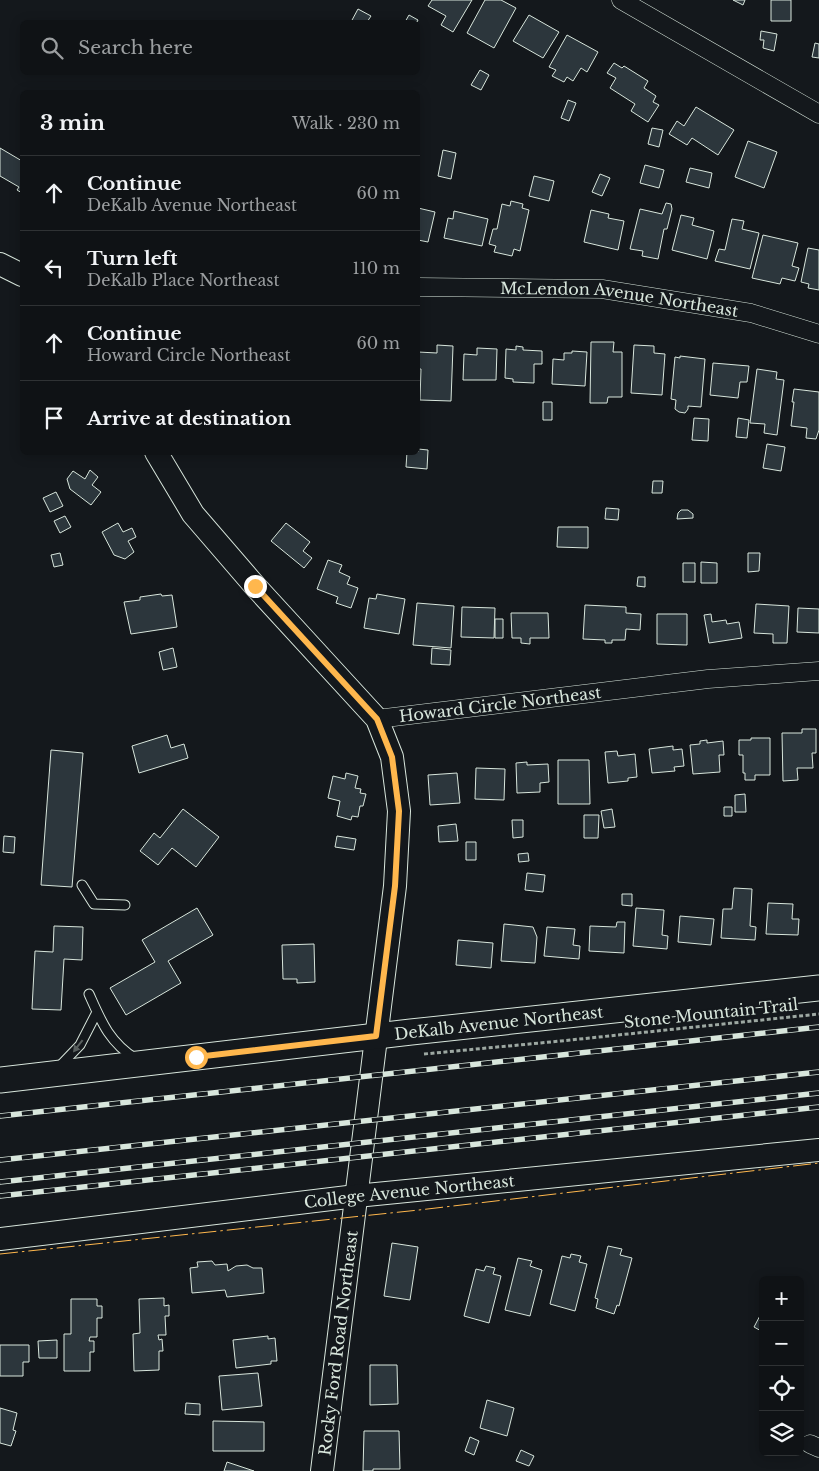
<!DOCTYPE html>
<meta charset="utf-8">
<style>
body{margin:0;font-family:"Libre Baskerville",serif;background:#181b1e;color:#f1f3f6}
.controls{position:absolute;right:15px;bottom:15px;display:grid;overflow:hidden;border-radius:8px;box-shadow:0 2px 12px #0003}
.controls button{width:45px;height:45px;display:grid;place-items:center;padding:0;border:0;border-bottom:1px solid #2f3234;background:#0f1215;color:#f1f3f6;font:25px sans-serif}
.stop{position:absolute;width:15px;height:15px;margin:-11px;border:4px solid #ffb74d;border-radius:50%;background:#fff}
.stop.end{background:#ffb74d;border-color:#fff;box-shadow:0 1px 5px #0008}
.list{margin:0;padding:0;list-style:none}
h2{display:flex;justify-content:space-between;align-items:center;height:65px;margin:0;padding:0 20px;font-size:21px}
h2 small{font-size:16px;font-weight:400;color:#9b9ea0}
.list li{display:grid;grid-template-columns:32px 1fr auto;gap:15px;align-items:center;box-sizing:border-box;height:75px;padding:0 20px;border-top:1px solid #2f3234}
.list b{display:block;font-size:19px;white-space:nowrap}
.list p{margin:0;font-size:16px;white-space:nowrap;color:#9b9ea0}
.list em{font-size:16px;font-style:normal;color:#9b9ea0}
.icon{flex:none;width:28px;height:28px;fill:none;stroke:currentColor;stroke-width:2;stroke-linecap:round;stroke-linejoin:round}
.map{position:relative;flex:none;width:819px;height:1471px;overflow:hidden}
.search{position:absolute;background:#0f1215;box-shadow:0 2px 12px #0003;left:20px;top:20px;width:400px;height:55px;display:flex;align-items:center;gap:12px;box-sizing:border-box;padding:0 18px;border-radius:8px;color:#9b9ea0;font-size:19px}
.panel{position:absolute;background:#0f1215;box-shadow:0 2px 12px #0003;left:20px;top:90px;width:400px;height:365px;border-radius:8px}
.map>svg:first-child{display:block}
.building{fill:#2c363c;stroke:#d8e6dc}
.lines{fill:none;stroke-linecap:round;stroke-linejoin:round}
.service-casing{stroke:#d8e6dc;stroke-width:11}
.minor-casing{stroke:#d8e6dc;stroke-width:19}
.tertiary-casing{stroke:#d8e6dc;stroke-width:24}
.secondary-casing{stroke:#d8e6dc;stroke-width:27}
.path{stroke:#9da8a2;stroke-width:3;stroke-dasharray:4 2.5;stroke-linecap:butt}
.service{stroke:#14181c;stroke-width:9}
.minor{stroke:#14181c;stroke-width:18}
.tertiary{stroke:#14181c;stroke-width:22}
.secondary{stroke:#14181c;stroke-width:25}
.rail-casing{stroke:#d8e6dc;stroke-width:5.5}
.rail{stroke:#14181c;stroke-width:4;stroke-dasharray:11;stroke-linecap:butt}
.power{stroke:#ffb74d;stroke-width:1;stroke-dasharray:18 4 2.5 4;stroke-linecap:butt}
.oneway{fill:#59605f}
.route{stroke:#ffb74d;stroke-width:6}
.labels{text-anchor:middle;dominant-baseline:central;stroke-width:4;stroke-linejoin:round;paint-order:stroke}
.street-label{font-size:16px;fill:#d8e6dc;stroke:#14181c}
</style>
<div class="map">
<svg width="819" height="1471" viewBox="0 0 819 1471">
<rect width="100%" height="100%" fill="#14181c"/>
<path class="building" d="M432 0H472L453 32 441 25 446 16 428 6Z
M485 0H501L516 8 494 48 467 33Z
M733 0H745L743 5Z
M771 0H791V21H771Z
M358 9 371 16 367 22H351Z
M409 15 418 20 417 22H405Z
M529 15 559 32 543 58 513 41Z
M761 31 777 34 774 51 763 48 764 40H760Z
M567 35 598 52 587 72 581 68 573 81 567 77 564 82 552 76 556 70 549 67Z
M815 43 819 44V58L812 57Z
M614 63 622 68 624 66 648 81 644 88 656 96 653 102 659 105 648 122 631 111 635 104 610 88 616 78 607 73Z
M480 70 489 75 481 90 471 85Z
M568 100 576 103 569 121 561 118Z
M696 107 734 130 718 155 692 138 687 145 669 134 677 121 684 126Z
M652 128 663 130 659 147 648 144Z
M748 141 777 152 764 188 735 177Z
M0 148 22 161V193L17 190 19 187 0 176Z
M443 150 456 153 451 179 438 176Z
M645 165 664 170 659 188 640 183Z
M690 168 712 173 709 188 686 182Z
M600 174 610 178 602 196 592 192Z
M534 176 554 181 549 201 529 196Z
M511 201 523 204 522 208 529 210 520 251 514 249 512 256 494 252 496 246 489 244 493 229H497L502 204 510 206Z
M666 203 671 204 672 209 667 229H664L658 259 642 256 643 251 630 249 640 209 662 214Z
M418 208 435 212 428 242 418 240Z
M591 210 609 214 608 218 624 221 618 250 584 242Z
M454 211 488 219 482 246 444 238 448 218 453 219Z
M681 215 694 218 692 225 714 231 707 259 672 250Z
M732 219 744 221 742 229 759 233 750 269 715 261 719 249 725 250Z
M763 235 798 243 792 266 799 268 795 281 782 278 780 284 752 278Z
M808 248 819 250V290L808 288 809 284 801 282Z
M591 342H614L613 352H622V397H608L607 403H590Z
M437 345 453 346 451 401 420 400 421 369H418V352L437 353Z
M634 345 654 346V353L665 354 662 395 631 393Z
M516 346 523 347V350L542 351V364H534V383L513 382V379L505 378 506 349 516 350Z
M477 348 497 349 496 380H463L464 354 477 355Z
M572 351 587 352 585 386 552 384 553 359 564 360V353H572Z
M680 356 705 359 701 407 688 406V409L685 413 679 412 675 409 676 400 671 399 675 357 680 358Z
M713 363 749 366 747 382H740L738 398 710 395Z
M757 369 777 372 776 379 784 380 777 435 764 433 765 424 750 423Z
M794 389 819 392V430L816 439 806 438 807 428 791 426 794 402H792Z
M543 402H552V420H543Z
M694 418 709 419 708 441 692 440Z
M738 418 749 420 747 438 736 437Z
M767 444 785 447 781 471 763 468Z
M418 449 428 450 427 469 406 467 407 452H418Z
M90 470 98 477 92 485 101 492 91 505 70 489 67 479 73 471 85 479Z
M653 481H663L662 493H652Z
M56 492 63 506 50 512 43 498Z
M606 508 619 509 618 520 605 519Z
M681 510H688L693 514V518L677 519 678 513Z
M65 516 71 527 60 533 54 521Z
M118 523 123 532 132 528 136 537 128 541 134 552 125 559 114 555 102 532Z
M286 523 310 542 303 551 312 558 304 568 271 541Z
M558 527H588V548L557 547Z
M60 553 63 565 54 567 51 555Z
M748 553H760L759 571 748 572Z
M328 560 342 565 339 572 350 577 347 584 358 588 351 608 336 603 338 597 317 589Z
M701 562 717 563V583H701Z
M683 563H695V582H683Z
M638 577H645V587L637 586Z
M161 594 162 596 172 595 177 627 131 634 124 602 140 600V597Z
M377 594 405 599 399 634 364 628 369 598 376 599Z
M417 603 454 606 451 648 413 645Z
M756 604 789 606 787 643H773V634L754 633Z
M585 605 626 607V613L641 614 640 630 626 629 625 640H612V643H605V640L583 639Z
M462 607 495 608 494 638 461 637Z
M798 608 819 609V633L797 632Z
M511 613H548L549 638H530V644L521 643V638H512Z
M657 614H687V645L657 644Z
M711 614 712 622 726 620 727 624 739 622 742 638 709 643 704 615Z
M495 619H503V638H495Z
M173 648 177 667 163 670 159 652Z
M432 648 451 650 450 665 431 664Z
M802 729H816V753H812L813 768H797L798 780 783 781 782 733H802Z
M167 735 171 748 184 744 188 758 139 773 132 746Z
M751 738H770V775H755V780H745V773H743V755H739V740H751Z
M707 740V743L723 741 724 755H719L720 772 693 774 690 745 700 744V741Z
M673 746V750L682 749 684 766 674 767 675 771 652 773 649 749Z
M51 750 83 753 72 887 41 885Z
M617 751 618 756 635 754 637 777 628 778V781L608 783 605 752Z
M558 760H589L590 804H558Z
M527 762V765L548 764 549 782 540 783V792L517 793 516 763Z
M476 768 505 769 504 800 475 799Z
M346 773 358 776 355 788 361 789 360 793 366 794 363 806H360L358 817 352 816 351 820 337 816 340 801 328 798 333 776 345 779Z
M457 773 460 803 430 805 428 775Z
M745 794 746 812H735V795Z
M724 807H732V816H724Z
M183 809 219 837 196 867 172 848 158 865 140 851 154 833 160 838Z
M612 809 615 827 604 828 601 811Z
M584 815H599L598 838H584Z
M512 820H523V837L513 838Z
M456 824 458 841 439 842 438 826Z
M4 836 15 837 14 853 3 852Z
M337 836 356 839 354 850 335 847Z
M466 842H476V860H466Z
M528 853 529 861 519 862 518 854Z
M527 873 545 875 543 892 525 890Z
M734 888 752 889 750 926 756 927 755 940 721 938 723 909H732Z
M622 894H632V906L622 905Z
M768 903 793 904 792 919H799L798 935 766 934Z
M197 908 213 935 168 961 181 983 126 1015 110 988 155 962 142 940Z
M636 908 664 910 662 935 668 936 667 949 633 946Z
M680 916 714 919 711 945 678 942Z
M617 922H625L624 953 589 951 590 926 616 927Z
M504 924 533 927 537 937 535 963 501 961Z
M54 926 83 927 82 960 64 959 61 1010 32 1009 35 951 53 952Z
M547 927 575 929 573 945 580 946 579 959 544 956Z
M458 940 493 943 491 968 456 965Z
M314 944 315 982 297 983V979H283L282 945Z
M392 1243 418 1247 410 1300 384 1296Z
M608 1246 622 1249 620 1255 632 1258 619 1306 617 1305 614 1314 596 1308 598 1299 595 1298Z
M571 1254 581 1256 579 1262 587 1264 575 1311 550 1304 562 1256 570 1258Z
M518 1258 532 1261 530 1266 542 1270 530 1316 505 1310Z
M212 1261 215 1265 227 1264 228 1271 236 1266 247 1265 253 1268H262L264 1293 227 1297 225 1290 192 1293 190 1268 198 1267 197 1262Z
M486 1266 495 1268 493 1274 501 1276 489 1323 464 1316 476 1269 484 1271Z
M164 1298V1306L169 1305V1316H165L166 1335H158L159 1340 162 1339 163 1351H159V1370L134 1371 133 1334 140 1333 139 1299Z
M71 1299H97V1306H102V1318H97V1337H90L89 1341H94V1352H90V1371H64V1334H71Z
M763 1310V1332L754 1327Z
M268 1336V1339L275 1338 277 1361H271V1364L236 1368 233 1340Z
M57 1340V1358H39L38 1341Z
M0 1345H29V1362H23V1376H0Z
M370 1365H397L398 1404 370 1405Z
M258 1373 262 1406 222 1410 219 1376Z
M487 1400 514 1408 507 1436 480 1428Z
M186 1403 200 1404V1415L185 1414Z
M0 1408 17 1413 13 1430 16 1431 11 1446 0 1443Z
M213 1421 264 1422V1451H213Z
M364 1431H399L400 1469H373V1471H363Z
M470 1437 479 1441 474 1455 465 1451Z
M521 1450 534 1456 529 1466 516 1461Z
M227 1462 254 1471H224Z"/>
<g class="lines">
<g class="service-casing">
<path id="service" d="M82 885 94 904 125 905
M89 994C101 1021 109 1042 136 1059
M57 1069 80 1045 97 1012"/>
</g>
<g class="minor-casing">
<g id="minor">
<path d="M621 0 819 114"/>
<path id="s1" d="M418 287 602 289 751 313 819 334"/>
<path id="s2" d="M377 719 708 679 819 671"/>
<path d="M810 1444 819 1448"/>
</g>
</g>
<g class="tertiary-casing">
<g id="tertiary">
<path d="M0 264 22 275"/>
<path d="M156 452 193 514 255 586 377 719 392 757 399 811 395 886 322 1471"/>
<path id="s3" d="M0 1239 356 1196 819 1150"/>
</g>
</g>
<g class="secondary-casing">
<g id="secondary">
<path id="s4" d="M0 1080 411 1032 819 988"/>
</g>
</g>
<path class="path" d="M424 1054 561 1041 819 1014"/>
<use href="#service" class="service"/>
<use href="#minor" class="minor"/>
<use href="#tertiary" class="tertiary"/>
<use href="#secondary" class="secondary"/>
<g class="rail-casing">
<path id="rail" d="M0 1116 819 1027
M0 1160 819 1072
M0 1182 819 1093
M0 1196 819 1107"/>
</g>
<use href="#rail" class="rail"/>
<path class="power" d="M0 1254 419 1210 819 1163"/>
</g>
<defs><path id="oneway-solid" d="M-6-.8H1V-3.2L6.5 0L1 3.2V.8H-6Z" transform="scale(1.25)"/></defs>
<use class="oneway" href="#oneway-solid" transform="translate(78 1046) rotate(128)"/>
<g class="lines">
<path class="route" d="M196 1057 376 1036 395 886 399 811 392 757 377 719 255 586"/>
</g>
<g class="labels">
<g class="street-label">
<text stroke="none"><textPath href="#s1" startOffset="202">McLendon Avenue Northeast</textPath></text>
<text stroke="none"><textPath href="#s2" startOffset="124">Howard Circle Northeast</textPath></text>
<text transform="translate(711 1013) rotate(-6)">Stone Mountain Trail</text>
<text stroke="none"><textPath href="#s4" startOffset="502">DeKalb Avenue Northeast</textPath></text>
<text stroke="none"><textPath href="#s3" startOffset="412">College Avenue Northeast</textPath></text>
<text transform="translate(338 1343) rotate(-83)">Rocky Ford Road Northeast</text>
</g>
</g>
</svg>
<div class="controls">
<button>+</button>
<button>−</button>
<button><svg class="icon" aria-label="locate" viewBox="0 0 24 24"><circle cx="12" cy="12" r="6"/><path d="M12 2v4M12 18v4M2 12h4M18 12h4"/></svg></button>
<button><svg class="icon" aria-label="layers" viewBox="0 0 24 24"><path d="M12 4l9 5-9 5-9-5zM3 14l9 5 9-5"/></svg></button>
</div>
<div class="stop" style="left:196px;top:1057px"></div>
<div class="stop end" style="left:255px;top:586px"></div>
<div class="search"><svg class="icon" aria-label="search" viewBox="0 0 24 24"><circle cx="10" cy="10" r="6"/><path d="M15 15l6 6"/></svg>Search here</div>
<section class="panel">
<h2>3 min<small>Walk · 230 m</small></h2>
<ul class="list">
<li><svg class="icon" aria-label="ahead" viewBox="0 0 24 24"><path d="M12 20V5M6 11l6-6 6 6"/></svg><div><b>Continue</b><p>DeKalb Avenue Northeast</p></div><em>60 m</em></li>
<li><svg class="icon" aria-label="left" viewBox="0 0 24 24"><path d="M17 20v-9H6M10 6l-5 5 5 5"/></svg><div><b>Turn left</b><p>DeKalb Place Northeast</p></div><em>110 m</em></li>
<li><svg class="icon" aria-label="ahead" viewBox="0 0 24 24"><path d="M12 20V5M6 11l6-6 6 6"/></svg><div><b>Continue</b><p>Howard Circle Northeast</p></div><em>60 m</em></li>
<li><svg class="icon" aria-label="arrive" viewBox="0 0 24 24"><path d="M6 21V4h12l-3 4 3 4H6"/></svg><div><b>Arrive at destination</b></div></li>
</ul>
</section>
</div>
